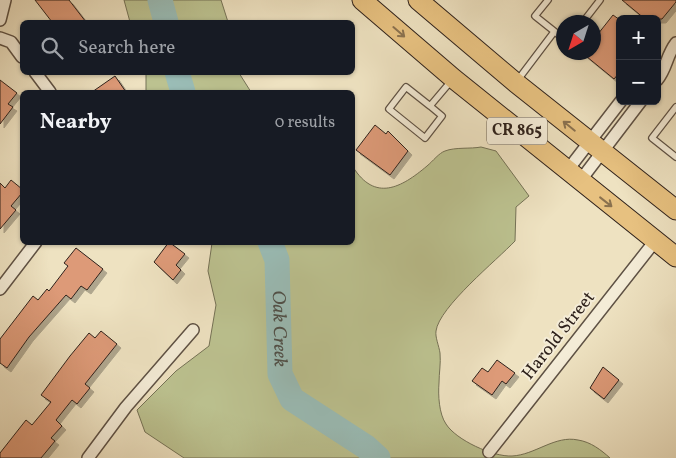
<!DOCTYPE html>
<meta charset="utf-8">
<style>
body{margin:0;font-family:Vollkorn,serif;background:#20242c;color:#f1f3f6}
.controls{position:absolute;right:15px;top:15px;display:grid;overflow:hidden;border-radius:8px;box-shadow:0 1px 4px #0004}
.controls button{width:45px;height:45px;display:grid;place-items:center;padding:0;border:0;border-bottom:1px solid #363941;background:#171b24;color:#f1f3f6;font:25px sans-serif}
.compass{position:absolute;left:556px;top:15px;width:45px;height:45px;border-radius:50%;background:#171b24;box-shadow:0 1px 4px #0004;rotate:219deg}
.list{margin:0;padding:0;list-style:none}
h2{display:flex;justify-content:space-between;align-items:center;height:65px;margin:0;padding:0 20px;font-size:21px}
h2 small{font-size:16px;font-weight:400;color:#9ea1a6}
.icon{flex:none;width:28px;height:28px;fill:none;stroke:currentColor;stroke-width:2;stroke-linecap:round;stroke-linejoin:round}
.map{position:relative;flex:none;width:676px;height:458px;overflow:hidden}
.search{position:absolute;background:#171b24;box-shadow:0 1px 4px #0004;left:20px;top:20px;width:335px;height:55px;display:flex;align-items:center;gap:12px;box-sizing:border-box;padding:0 18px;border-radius:8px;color:#9ea1a6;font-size:19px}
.panel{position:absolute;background:#171b24;box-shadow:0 1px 4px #0004;left:20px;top:90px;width:335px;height:155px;border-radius:8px}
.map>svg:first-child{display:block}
.green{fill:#bcc290;stroke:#757256}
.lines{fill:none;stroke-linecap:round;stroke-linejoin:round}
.river{stroke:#9abdb7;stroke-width:25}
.building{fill:#dd9a78;stroke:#2e211b;filter:url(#shadow)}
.service-casing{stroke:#5e5144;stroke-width:8}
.minor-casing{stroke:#5e5144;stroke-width:14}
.primary-casing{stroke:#2e211b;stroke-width:21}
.service{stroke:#f4ecd7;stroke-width:5.5}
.minor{stroke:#f4ecd7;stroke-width:11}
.primary{stroke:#e7c180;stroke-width:19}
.oneway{stroke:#8a714e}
.labels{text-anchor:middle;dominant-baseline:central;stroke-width:4;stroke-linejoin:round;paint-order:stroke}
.shield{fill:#f4ecd7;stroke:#695e53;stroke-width:1}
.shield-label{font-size:16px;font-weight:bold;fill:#2e211b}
.street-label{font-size:18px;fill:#2e211b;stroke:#f4ecd7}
.water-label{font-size:19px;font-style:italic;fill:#4e504a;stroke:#f4ecd7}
</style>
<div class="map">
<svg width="676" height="458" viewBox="0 0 676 458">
<defs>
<filter id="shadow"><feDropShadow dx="4" dy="4" stdDeviation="0" flood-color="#0004"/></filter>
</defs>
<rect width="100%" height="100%" fill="#eee2c1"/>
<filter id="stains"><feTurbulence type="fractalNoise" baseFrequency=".004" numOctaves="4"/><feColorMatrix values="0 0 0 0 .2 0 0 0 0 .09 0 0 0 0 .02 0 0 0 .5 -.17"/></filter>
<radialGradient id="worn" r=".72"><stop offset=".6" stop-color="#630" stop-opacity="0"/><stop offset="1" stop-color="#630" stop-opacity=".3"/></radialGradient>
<path class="green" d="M124 0H221L228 22H130Z
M146 73H239L251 92H146Z
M481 147 496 151 529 196 516 207 515 241C497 260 439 307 436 331 435 337 439 346 440 353 441 363 439 373 439 383 438 395 439 414 446 424 456 440 493 457 512 456 535 455 555 435 578 440 591 442 601 450 610 458H184L145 432 137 410 176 371 209 346 216 305 208 271 212 243 352 242 353 167C375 202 401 188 427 166 433 161 439 153 445 151 455 147 471 149 481 147Z"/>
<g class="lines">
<g class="river">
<path d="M160 0 166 22"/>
<path d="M177 72 183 92"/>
<path id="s1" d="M270 242 277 260 280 374 292 399 366 447 378 458"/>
</g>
</g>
<path class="building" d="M35 0H69L86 22H52Z
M622 0H676V2L662 19H645Z
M613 15 620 20V72L614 79 581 52H594V39Z
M115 76 126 92H92Z
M0 80 17 93 8 104 13 107 0 124Z
M375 125 386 134 388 131 408 151 390 175 356 150Z
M11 180 22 189V193L11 206 16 210 0 229V183L5 188Z
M169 242 185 254 176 265 181 270 173 280 154 262Z
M76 248 103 269 87 290 81 286 71 299 66 295 29 337 7 368 0 363V339L33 296 38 300 47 289 49 291 68 266 64 263Z
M101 331 117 344 85 384 90 388 77 404 72 400 56 420 62 426 51 438 55 441 41 458H0V453L26 420 32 425 51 402 41 395 70 356 89 333 95 338Z
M497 360 515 373 506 384 502 381 492 395 472 381 482 368 488 372Z
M603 367 619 380 604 399 590 388Z"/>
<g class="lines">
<g class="service-casing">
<path id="service" d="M548 0 535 16 564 39
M583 22 600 0
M517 81 554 32
M430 106 442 116 425 138 389 109 406 87 430 106 452 80
M676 107 652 138 676 157"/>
</g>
<g class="minor-casing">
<path id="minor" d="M0 20 5 0
M0 38 11 42 22 57
M35 72 50 92
M657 80C667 68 666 56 676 43
M567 171 621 101
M580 181 641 101
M0 289 36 242
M489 452 655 241
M88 458 126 407 193 330"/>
</g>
<g class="primary-casing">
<path id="primary" d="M362 0 454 79 676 257
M418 0 516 83 676 210"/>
</g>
<use href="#service" class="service"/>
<use href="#minor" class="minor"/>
<use href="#primary" class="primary"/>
</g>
<defs><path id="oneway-shaft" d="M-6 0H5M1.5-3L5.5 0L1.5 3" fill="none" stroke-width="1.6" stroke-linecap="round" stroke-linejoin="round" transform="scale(1.25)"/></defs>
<g class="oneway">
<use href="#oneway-shaft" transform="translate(399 32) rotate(41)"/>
<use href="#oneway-shaft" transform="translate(569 126) rotate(-141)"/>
<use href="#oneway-shaft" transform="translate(606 202) rotate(38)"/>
</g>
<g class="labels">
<rect class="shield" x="487" y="117.5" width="60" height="27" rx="4"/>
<g class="shield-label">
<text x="517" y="131">CR 865</text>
</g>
<g class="street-label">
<text transform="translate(559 336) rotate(-52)">Harold Street</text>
</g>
<g class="water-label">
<text stroke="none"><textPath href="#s1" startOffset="88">Oak Creek</textPath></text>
</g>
</g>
<rect width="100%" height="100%" filter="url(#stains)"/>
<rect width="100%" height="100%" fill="url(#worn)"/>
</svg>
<div class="controls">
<button>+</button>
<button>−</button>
</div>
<svg class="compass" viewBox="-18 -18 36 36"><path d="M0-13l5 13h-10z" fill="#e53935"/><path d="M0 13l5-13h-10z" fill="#9ea1a6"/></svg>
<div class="search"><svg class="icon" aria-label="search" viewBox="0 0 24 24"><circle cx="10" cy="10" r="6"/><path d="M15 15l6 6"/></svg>Search here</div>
<section class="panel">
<h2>Nearby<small>0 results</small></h2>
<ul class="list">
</ul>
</section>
</div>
